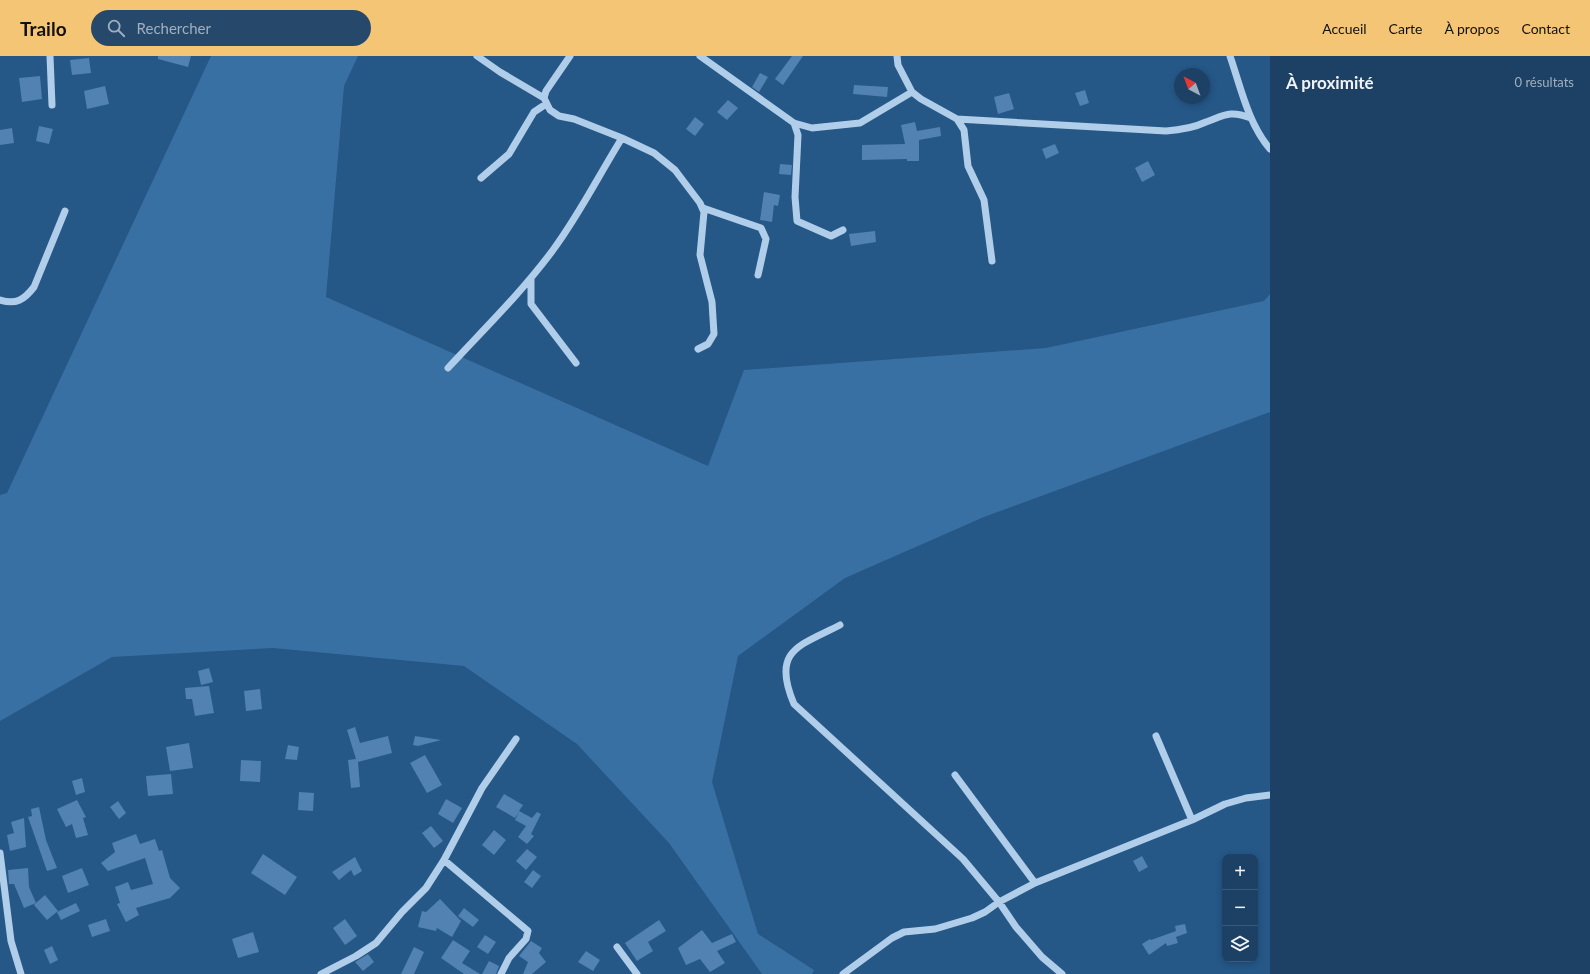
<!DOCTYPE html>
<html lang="fr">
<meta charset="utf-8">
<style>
body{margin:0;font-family:Lato,sans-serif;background:#25486b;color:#f1f3f6}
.controls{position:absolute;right:12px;bottom:12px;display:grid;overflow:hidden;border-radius:8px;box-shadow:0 2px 6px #0003}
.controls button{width:36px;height:36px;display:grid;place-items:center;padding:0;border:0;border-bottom:1px solid #3a5a79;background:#1c4165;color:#f1f3f6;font:20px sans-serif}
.compass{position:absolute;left:1174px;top:12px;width:36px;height:36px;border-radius:50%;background:#1c4165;box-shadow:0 2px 6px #0003;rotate:319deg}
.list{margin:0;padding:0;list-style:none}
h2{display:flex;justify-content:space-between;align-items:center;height:52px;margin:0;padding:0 16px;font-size:17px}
h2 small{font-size:13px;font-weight:400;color:#a0afbf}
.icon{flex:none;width:22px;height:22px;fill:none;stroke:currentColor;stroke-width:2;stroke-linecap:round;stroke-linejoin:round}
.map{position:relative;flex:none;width:1270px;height:918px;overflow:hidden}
header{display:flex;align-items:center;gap:24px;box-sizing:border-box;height:56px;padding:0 20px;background:#f3c574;color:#111}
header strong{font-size:19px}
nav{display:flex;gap:22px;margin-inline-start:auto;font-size:14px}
.search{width:280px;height:36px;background:#25486b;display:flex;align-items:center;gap:10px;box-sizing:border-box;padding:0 14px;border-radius:22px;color:#a0afbf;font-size:15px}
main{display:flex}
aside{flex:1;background:#1c4165}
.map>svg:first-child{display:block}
.green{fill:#3970a4}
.building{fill:#5182b1}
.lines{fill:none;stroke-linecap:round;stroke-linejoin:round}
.minor{stroke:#b0cee9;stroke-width:7}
</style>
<header>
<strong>Trailo</strong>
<div class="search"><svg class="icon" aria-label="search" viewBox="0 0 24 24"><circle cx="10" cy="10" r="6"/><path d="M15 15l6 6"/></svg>Rechercher</div>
<nav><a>Accueil</a><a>Carte</a><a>À propos</a><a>Contact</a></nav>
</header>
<main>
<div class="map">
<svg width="1270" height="918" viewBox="0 0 1270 918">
<rect width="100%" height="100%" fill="#255787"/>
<path class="green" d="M211 0H358L344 30 326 241 708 410 744 314 1046 292 1264 245 1270 238V356L984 461 845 522 738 600 712 726 758 878 814 914 812 918H762L669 787 577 688 464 610 273 592 112 601 0 665V439L7 437Z"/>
<path class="building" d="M158 0H191L188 11 158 3Z
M792 0H803L783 29 775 23Z
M89 2 91 17 72 19 70 4Z
M760 17 768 21 759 36 752 31Z
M40 20 42 43 22 46 19 22Z
M854 29 888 31 887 41 853 38Z
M105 30 109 48 87 53 84 35Z
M1085 34 1089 47 1080 50 1075 37Z
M1009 37 1014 53 998 58 994 41Z
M728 44 738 52 727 64 717 56Z
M695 61 704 68 695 80 686 73Z
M915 66 917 75 940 71 941 80 919 84V105H907V103L862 104V89L905 88 901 69Z
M39 70 53 73 49 88 36 85Z
M12 72 14 87 0 89V74Z
M1055 88 1059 97 1046 103 1042 93Z
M1148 105 1155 119 1142 126 1135 112Z
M780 108 792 109 791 119 779 118Z
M764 136 780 139 778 150 774 149 772 166 760 164Z
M875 175 876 186 851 190 849 178Z
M209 612 213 626 201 629 198 615Z
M209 630 214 657 195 660 192 643H186L185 632Z
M260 633 262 653 246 655 244 635Z
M355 671 360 687 388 680 392 697 358 706 360 731 351 732 348 704 356 703 347 674Z
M415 680 441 684 418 690 413 689Z
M189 687 193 712 170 715 166 691Z
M288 689 299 691 297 704 285 703Z
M425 699 442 729 427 737 410 707Z
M241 704 261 705 260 726 240 725Z
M171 718 173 738 148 740 146 720Z
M82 722 85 736 76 739 72 725Z
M299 736 314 737 313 755 298 754Z
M504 738 523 749 519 755 532 762 537 756 541 758 531 778 534 780 527 788 518 781 526 770 515 764 519 756 515 762 496 751Z
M446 743 462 752 453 767 438 758Z
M77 744 86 761 83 762 88 779 76 782 72 768 66 771 57 753Z
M118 745 126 757 119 763 110 751Z
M39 751 46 784 57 812 47 815 28 761 32 760 31 753Z
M24 762 26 791 10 795 7 779 14 777 11 766Z
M431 770 443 785 434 792 422 777Z
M494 774 506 784 494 799 482 789Z
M136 778 140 788 155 783 159 795 162 794 170 822 180 832 170 842 136 852 139 859 126 866 117 848 120 847 115 831 128 826 131 834 153 828 145 802 108 815 101 807 115 796 112 787Z
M527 793 537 801 526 814 516 805Z
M263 798 297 821 285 839 251 817Z
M1142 800 1148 811 1139 816 1133 805Z
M355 801 362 815 354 820 351 814 339 824 332 816Z
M28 812 29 831 36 847 45 839 58 855 47 864 34 849 36 847 24 852 14 828H9L8 814Z
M82 812 89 829 68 837 62 820Z
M533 814 541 820 532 832 524 826Z
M440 843 461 865 452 881 437 872 436 875 418 871 422 855 426 856Z
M76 847 80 855 61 864 57 856Z
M464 852 479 864 473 871 458 860Z
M106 863 110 875 92 881 88 869Z
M345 863 357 880 345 889 333 872Z
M659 864 666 875 648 886 653 895 637 905 625 887Z
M1185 868 1187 877 1176 881 1178 887 1167 890 1166 887 1149 899 1142 888 1150 883 1151 884 1176 875 1175 870Z
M702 874 712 887 732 878 736 886 717 895 725 907 710 916 700 903 686 909 678 892Z
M253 876 259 896 238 902 232 883Z
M485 879 496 886 488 898 477 891Z
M453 884 470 895 462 907 480 918H464L441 902Z
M531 885 542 892 539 897 546 906 532 918H523L528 906 519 900Z
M52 890 58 904 50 908 44 894Z
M414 891 424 896 414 918H401Z
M586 895 600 904 593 915 578 906Z
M368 898 374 906 363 915 355 906Z
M489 905 499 910 496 918H482Z"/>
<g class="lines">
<path class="minor" d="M50 0 52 49
M477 0 500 16 544 42
M570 0 546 35 544 42 550 54 559 60 574 63 622 82 654 97 675 114 700 147 704 156 700 199 712 246 714 278 708 288 698 293
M700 0 794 67 812 72 860 67 912 36
M897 0 898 9 912 36 921 43 957 63 1166 75C1181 74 1193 72 1206 66 1225 59 1230 54 1251 62
M1230 0C1241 32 1248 67 1270 93
M957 63 964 74 968 110 984 144 992 205
M794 67 798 79 795 141 797 165 831 180 843 174
M481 122 509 98 534 56 546 48
M703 152 761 172 766 183 758 219
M531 222V248L576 307
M0 244C16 249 24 244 34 231L65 155
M448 312C484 273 522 236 553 194 579 159 599 119 622 82
M840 569C799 590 771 594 794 648L963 803 999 846 1016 871 1042 901 1062 918
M1156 680 1192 764
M955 719 1035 827
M0 797 11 885 21 918
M444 804 528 875 526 883 509 902 501 918
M617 891 637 918
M321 918 356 900 376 887 402 856 426 832 444 804 482 732 516 683
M843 918 892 882 904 876 935 873 972 862 985 856 999 846 1035 827 1192 764 1225 748 1246 742 1270 739"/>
</g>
</svg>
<div class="controls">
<button>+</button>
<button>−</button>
<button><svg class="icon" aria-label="layers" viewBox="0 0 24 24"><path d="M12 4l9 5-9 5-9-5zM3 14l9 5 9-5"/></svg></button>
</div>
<svg class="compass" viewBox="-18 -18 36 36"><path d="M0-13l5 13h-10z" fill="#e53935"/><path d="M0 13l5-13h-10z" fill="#a0afbf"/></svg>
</div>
<aside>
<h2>À proximité<small>0 résultats</small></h2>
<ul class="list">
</ul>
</aside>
</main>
